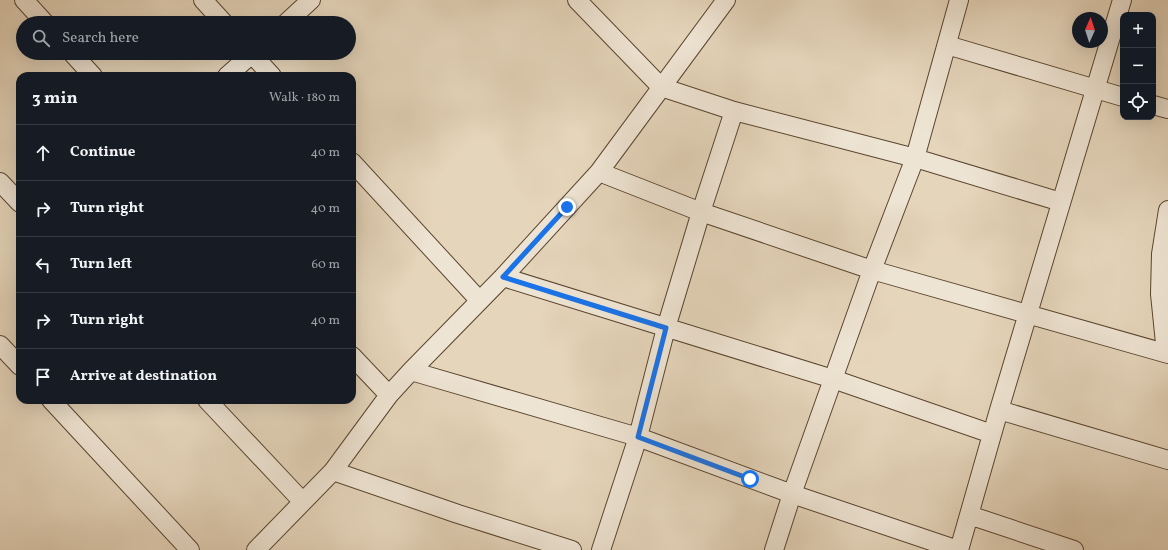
<!DOCTYPE html>
<meta charset="utf-8">
<style>
body{margin:0;font-family:Vollkorn,serif;background:#242831;color:#f1f3f6}
.controls{position:absolute;right:12px;top:12px;display:grid;overflow:hidden;border-radius:8px;box-shadow:0 4px 16px #0002}
.controls button{width:36px;height:36px;display:grid;place-items:center;padding:0;border:0;border-bottom:1px solid #363941;background:#171b24;color:#f1f3f6;font:20px sans-serif}
.compass{position:absolute;left:1072px;top:12px;width:36px;height:36px;border-radius:50%;background:#171b24;box-shadow:0 4px 16px #0002;rotate:3deg}
.stop{position:absolute;width:12px;height:12px;margin:-9px;border:3px solid #1a73e8;border-radius:50%;background:#fff}
.stop.end{background:#1a73e8;border-color:#fff;box-shadow:0 1px 4px #0008}
.list{margin:0;padding:0;list-style:none}
h2{display:flex;justify-content:space-between;align-items:center;height:52px;margin:0;padding:0 16px;font-size:17px}
h2 small{font-size:13px;font-weight:400;color:#9ea1a6}
.list li{display:grid;grid-template-columns:26px 1fr auto;gap:12px;align-items:center;box-sizing:border-box;height:56px;padding:0 16px;border-top:1px solid #363941}
.list b{display:block;font-size:15px;white-space:nowrap}
.list em{font-size:13px;font-style:normal;color:#9ea1a6}
.icon{flex:none;width:22px;height:22px;fill:none;stroke:currentColor;stroke-width:2;stroke-linecap:round;stroke-linejoin:round}
.map{position:relative;flex:none;width:1168px;height:550px;overflow:hidden}
.search{position:absolute;background:#171b24;box-shadow:0 4px 16px #0002;left:16px;top:16px;width:340px;height:44px;display:flex;align-items:center;gap:10px;box-sizing:border-box;padding:0 14px;border-radius:22px;color:#9ea1a6;font-size:15px}
.panel{position:absolute;background:#171b24;box-shadow:0 4px 16px #0002;left:16px;top:72px;width:340px;height:332px;border-radius:12px}
.map>svg:first-child{display:block}
.lines{fill:none;stroke-linecap:round;stroke-linejoin:round}
.minor-casing{stroke:#5a452f;stroke-width:20}
.minor{stroke:#eee4d3;stroke-width:18}
.route{stroke:#1a73e8;stroke-width:5}
</style>
<div class="map">
<svg width="1168" height="550" viewBox="0 0 1168 550">
<rect width="100%" height="100%" fill="#e5d5bb"/>
<filter id="stains"><feTurbulence type="fractalNoise" baseFrequency=".005" numOctaves="4"/><feColorMatrix values="0 0 0 0 .2 0 0 0 0 .09 0 0 0 0 .02 0 0 0 .5 -.17"/></filter>
<radialGradient id="worn" r=".72"><stop offset=".6" stop-color="#630" stop-opacity="0"/><stop offset="1" stop-color="#630" stop-opacity=".3"/></radialGradient>
<g class="lines">
<g class="minor-casing">
<path id="minor" d="M24 0 45 23
M203 0 224 23
M577 0 661 87 734 111 915 158 1061 202
M286 23 311 0
M947 45 1123 97
M72 53 93 76
M251 53 272 76
M227 76 253 53
M1153 105 1168 109
M352 162 479 300
M599 172 701 212 734 111
M0 182 20 203
M503 277 833 379 992 434
M0 345 20 366
M1166 353 1160 294 1161 254 1168 210
M352 356 389 395
M411 371 638 437 666 328 701 212 872 270 1168 354
M51 400 190 550
M207 400 302 501
M999 410 1168 460
M333 471 458 514 572 550
M969 515 1074 550
M256 550 333 471 389 395 411 371 503 277 599 172 726 0
M601 550 638 437 792 494 774 550
M958 550 792 494 872 270 915 158 959 0
M959 550 999 410 1122 0"/>
</g>
<use href="#minor" class="minor"/>
</g>
<g class="lines">
<path class="route" d="M567 207 503 277 666 328 638 437 750 479"/>
</g>
<rect width="100%" height="100%" filter="url(#stains)"/>
<rect width="100%" height="100%" fill="url(#worn)"/>
</svg>
<div class="controls">
<button>+</button>
<button>−</button>
<button><svg class="icon" aria-label="locate" viewBox="0 0 24 24"><circle cx="12" cy="12" r="6"/><path d="M12 2v4M12 18v4M2 12h4M18 12h4"/></svg></button>
</div>
<svg class="compass" viewBox="-18 -18 36 36"><path d="M0-13l5 13h-10z" fill="#e53935"/><path d="M0 13l5-13h-10z" fill="#9ea1a6"/></svg>
<div class="stop" style="left:750px;top:479px"></div>
<div class="stop end" style="left:567px;top:207px"></div>
<div class="search"><svg class="icon" aria-label="search" viewBox="0 0 24 24"><circle cx="10" cy="10" r="6"/><path d="M15 15l6 6"/></svg>Search here</div>
<section class="panel">
<h2>3 min<small>Walk · 180 m</small></h2>
<ul class="list">
<li><svg class="icon" aria-label="ahead" viewBox="0 0 24 24"><path d="M12 20V5M6 11l6-6 6 6"/></svg><div><b>Continue</b></div><em>40 m</em></li>
<li><svg class="icon" aria-label="right" viewBox="0 0 24 24"><path d="M7 20v-9h11M14 6l5 5-5 5"/></svg><div><b>Turn right</b></div><em>40 m</em></li>
<li><svg class="icon" aria-label="left" viewBox="0 0 24 24"><path d="M17 20v-9H6M10 6l-5 5 5 5"/></svg><div><b>Turn left</b></div><em>60 m</em></li>
<li><svg class="icon" aria-label="right" viewBox="0 0 24 24"><path d="M7 20v-9h11M14 6l5 5-5 5"/></svg><div><b>Turn right</b></div><em>40 m</em></li>
<li><svg class="icon" aria-label="arrive" viewBox="0 0 24 24"><path d="M6 21V4h12l-3 4 3 4H6"/></svg><div><b>Arrive at destination</b></div></li>
</ul>
</section>
</div>
